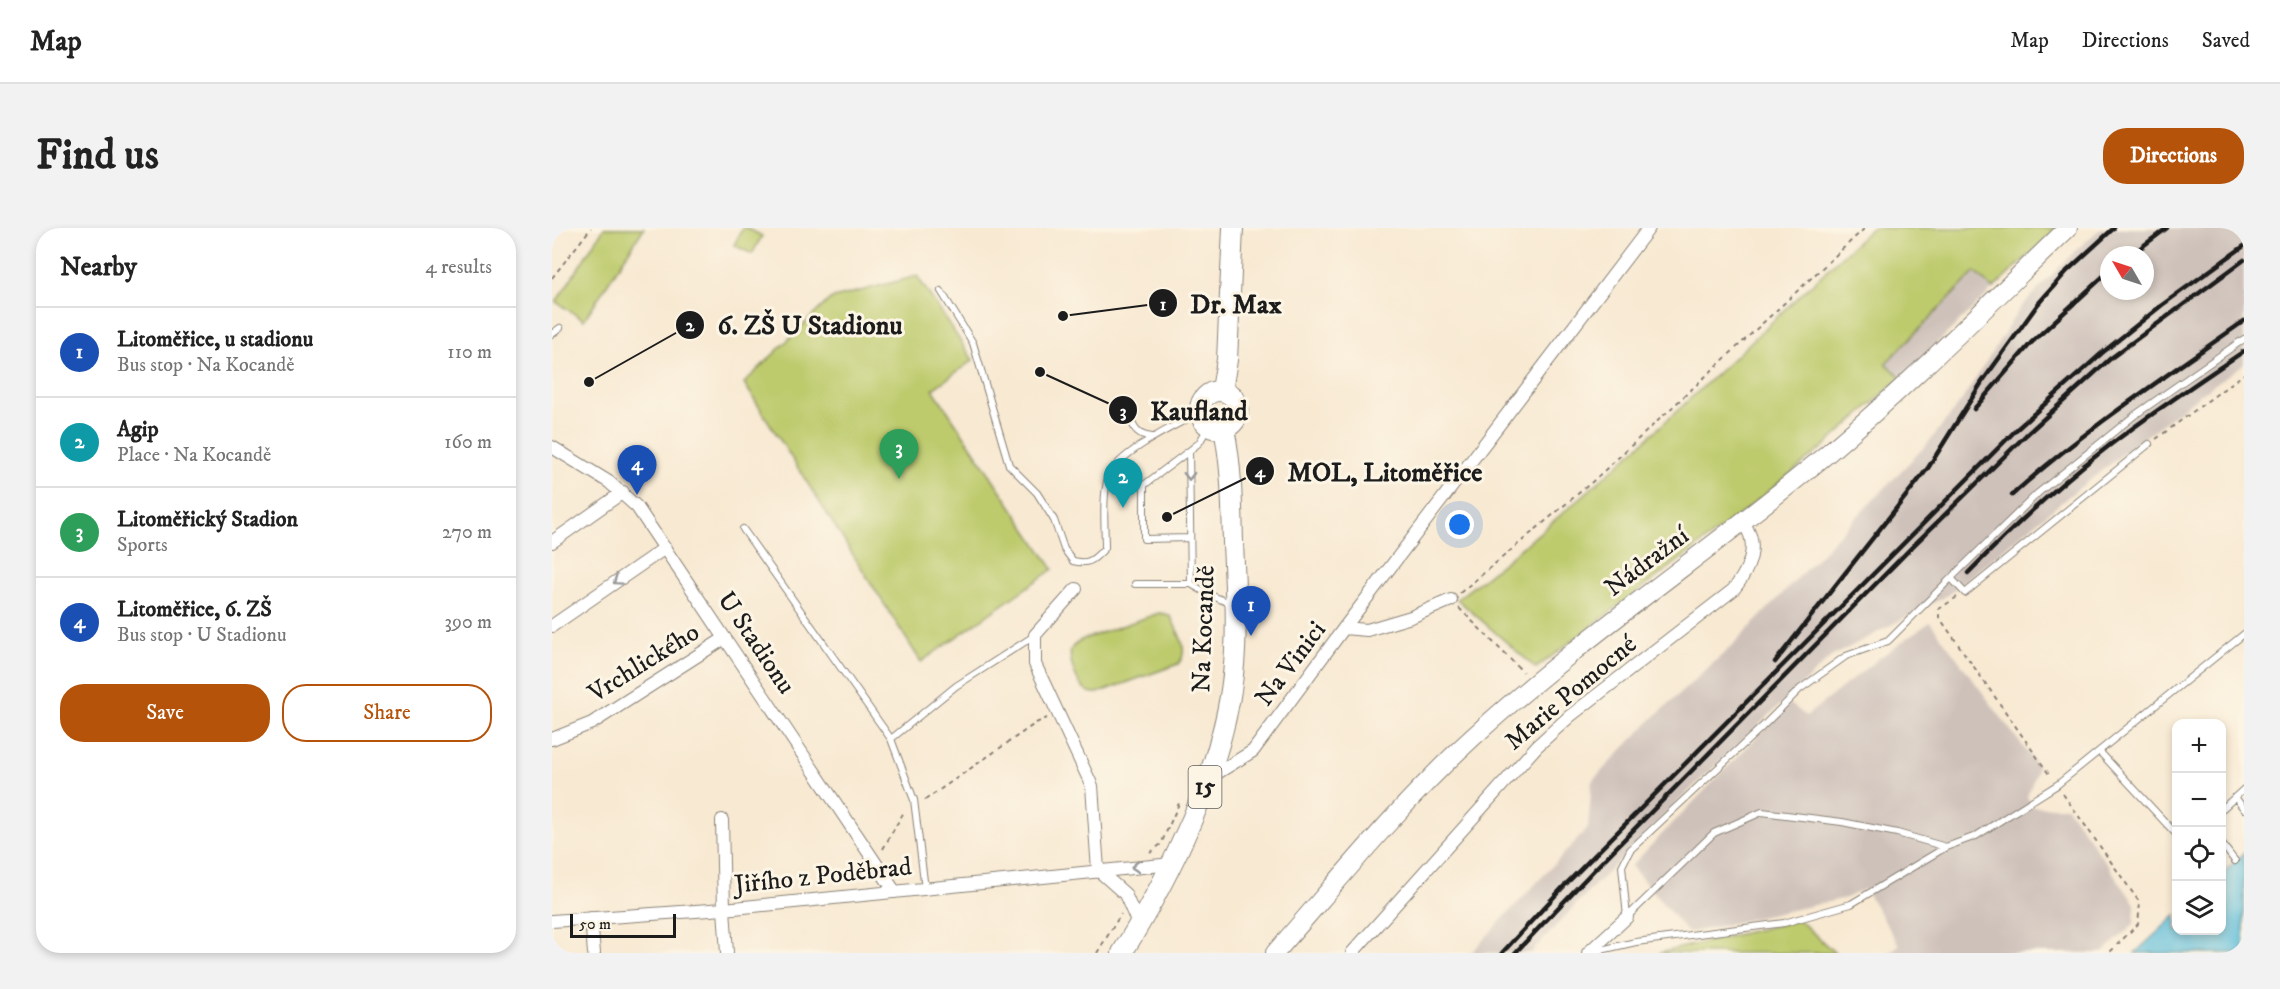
<!DOCTYPE html>
<meta charset="utf-8">
<style>
body{margin:0;font-family:"IM FELL DW Pica",serif;background:#f2f2f2;color:#222}
.controls{position:absolute;right:18px;bottom:18px;display:grid;overflow:hidden;border-radius:12px;box-shadow:0 3px 9px #0003}
.controls button{width:54px;height:54px;display:grid;place-items:center;padding:0;border:0;border-bottom:2px solid #e0e0e0;background:#fff;color:#222;font:30px sans-serif}
.compass{position:absolute;left:1548px;top:18px;width:54px;height:54px;border-radius:50%;background:#fff;box-shadow:0 3px 9px #0003;rotate:309deg}
.scale{position:absolute;left:18px;bottom:15px;width:106px;box-sizing:border-box;padding-left:6px;border:3px solid #1c1c1c;border-top:0;font-size:16px;line-height:21px;white-space:nowrap;color:#1c1c1c;-webkit-text-stroke:4px #fcf5e5;paint-order:stroke}
.you{position:absolute;left:908px;top:297px;width:21px;height:21px;margin:-15px;border:4px solid #fff;border-radius:50%;background:#1a73e8;box-shadow:0 0 0 9px #1a73e833}
.badge{display:grid;place-items:center;width:39px;height:39px;border-radius:50%;background:#b45309;color:#fff;font-size:20px;font-weight:700}
.pin{position:absolute;translate:-50% -50px;filter:drop-shadow(0 2px 3px #0008)}
.pin::after{content:'';position:absolute;top:32px;width:21px;height:18px;background:inherit;clip-path:polygon(0 0,100% 0,50% 100%)}
.list{margin:0;padding:0;list-style:none}
h2{display:flex;justify-content:space-between;align-items:center;height:78px;margin:0;padding:0 24px;font-size:26px}
h2 small{font-size:20px;font-weight:400;color:#767676}
.list li{display:grid;grid-template-columns:39px 1fr auto;gap:18px;align-items:center;box-sizing:border-box;height:90px;padding:0 24px;border-top:2px solid #e0e0e0}
.list b{display:block;font-size:22px;white-space:nowrap}
.list p{margin:0;font-size:20px;white-space:nowrap;color:#767676}
.list em{font-size:20px;font-style:normal;color:#767676}
.actions{display:flex;gap:12px;padding:18px 24px}
.actions a{flex:1;padding:14px 0;border:2px solid #b45309;border-radius:24px;text-align:center;font-size:21px;color:#b45309}
.actions .main{background:#b45309;color:#fff}
.icon{flex:none;width:33px;height:33px;fill:none;stroke:currentColor;stroke-width:2;stroke-linecap:round;stroke-linejoin:round}
.map{position:relative;flex:none;width:1692px;height:725px;overflow:hidden;border-radius:24px}
header{display:flex;align-items:center;gap:36px;box-sizing:border-box;height:84px;padding:0 30px;background:#fff;border-bottom:2px solid #e0e0e0}
header strong{font-size:28px}
nav{display:flex;gap:33px;margin-inline-start:auto;font-size:21px}
.intro{display:flex;align-items:center;justify-content:space-between;box-sizing:border-box;height:144px;padding:0 36px}
h1{margin:0;font-size:42px}
.button{padding:15px 27px;border-radius:24px;background:#b45309;color:#fff;font-size:21px;font-weight:700}
main{display:flex;gap:36px;padding:0 36px}
aside{flex:1;background:#fff;border-radius:24px;box-shadow:0 3px 9px #0003}
.map>svg:first-child{display:block}
.industrial{fill:#cec1ba;fill-rule:evenodd}
.green{fill:#becb6d;stroke:#6d7444;stroke-width:1.5}
.water{fill:#5abcd9;stroke:#3b6c7a;stroke-width:1.5}
.lines{fill:none;stroke-linecap:round;stroke-linejoin:round}
.service-casing{stroke:#8a8277;stroke-width:8}
.minor-casing{stroke:#8a8277;stroke-width:14}
.secondary-casing{stroke:#8a8277;stroke-width:20}
.primary-casing{stroke:#8a8277;stroke-width:22}
.path{stroke:#8a8277;stroke-width:2;stroke-dasharray:4.5 4.5;stroke-linecap:butt}
.service{stroke:#fff;stroke-width:6}
.minor{stroke:#fff;stroke-width:12}
.secondary{stroke:#fff;stroke-width:18}
.primary{stroke:#fff;stroke-width:20}
.rail{stroke:#1c1c1c;stroke-width:4.5}
.oneway{stroke:#999}
.labels{text-anchor:middle;dominant-baseline:central;stroke-width:6;stroke-linejoin:round;paint-order:stroke}
.shield{fill:#fcf5e5;stroke:#5f5d58;stroke-width:1.5}
.shield-label{font-size:24px;font-weight:bold;fill:#1c1c1c}
.street-label{font-size:26px;fill:#1c1c1c;stroke:#fcf5e5}
.leader{fill:none;stroke:#1c1c1c;stroke-width:2}
.callout-dot{fill:#1c1c1c;stroke:#fcf5e5;stroke-width:2}
.mark-label{font-size:18px;text-anchor:middle;font-weight:bold;fill:#fff}
.callout-label{font-size:27px;text-anchor:middle;font-weight:bold;fill:#1c1c1c;stroke:#fcf5e5;stroke-width:6;stroke-linejoin:round;paint-order:stroke}
</style>
<header>
<strong>Map</strong>
<nav><a>Map</a><a>Directions</a><a>Saved</a></nav>
</header>
<div class="intro"><h1>Find us</h1><a class="button">Directions</a></div>
<main>
<aside>
<h2>Nearby<small>4 results</small></h2>
<ul class="list">
<li><span class="badge" style="background:#1a4fb4">1</span><div><b>Litoměřice, u stadionu</b><p>Bus stop · Na Kocandě</p></div><em>110 m</em></li>
<li><span class="badge" style="background:#0f9aa8">2</span><div><b>Agip</b><p>Place · Na Kocandě</p></div><em>160 m</em></li>
<li><span class="badge" style="background:#2e9e5b">3</span><div><b>Litoměřický Stadion</b><p>Sports</p></div><em>270 m</em></li>
<li><span class="badge" style="background:#1a4fb4">4</span><div><b>Litoměřice, 6. ZŠ</b><p>Bus stop · U Stadionu</p></div><em>390 m</em></li>
</ul>
<div class="actions"><a class="main">Save</a><a>Share</a></div>
</aside>
<div class="map">
<svg width="1692" height="725" viewBox="0 0 1692 725">
<rect width="100%" height="100%" fill="#fcf5e5"/>
<filter id="ink" filterUnits="userSpaceOnUse"><feTurbulence type="fractalNoise" baseFrequency=".0167" numOctaves="2"/><feDisplacementMap in="SourceGraphic" scale="12" xChannelSelector="R" yChannelSelector="G"/><feConvolveMatrix kernelMatrix="1 2 1 2 8 2 1 2 1" color-interpolation-filters="sRGB"/></filter>
<filter id="wash" filterUnits="userSpaceOnUse"><feTurbulence type="fractalNoise" baseFrequency=".008" numOctaves="4" result="noise"/><feDisplacementMap in="SourceGraphic" scale="24" xChannelSelector="R" yChannelSelector="G"/><feGaussianBlur stdDeviation="1.35" result="paint"/><feColorMatrix in="noise" values="0 0 0 0 0 0 0 0 0 0 0 0 0 0 0 0 0 1.4 0 .05"/><feComposite in="paint" operator="in"/></filter>
<g filter="url(#wash)">
<rect width="100%" height="100%" fill="#f8e9d2"/>
<path class="industrial" d="M1549 0H1692V136L1654 162 1517 268 1396 367 1279 429 1141 559 1023 677 979 725H919L1036 600 1040 553 1099 492 1181 417 1376 215 1410 172 1468 80 1522 24ZM1557 27H1593V63H1557Z
M1423 44 1441 61 1349 150 1333 136Z
M1378 394 1486 539 1475 569 1481 579H1515L1583 676 1582 696 1550 725H1336L1347 717 1313 661 1294 670 1136 705 1079 638 1237 476 1240 477 1254 488 1326 431Z"/>
<path class="green" d="M52 0H92L32 92 4 74Z
M191 0H195L210 8 200 26 182 17Z
M1320 0H1505L1441 61 1423 44 1334 135 1349 150 1270 220 1187 287 984 440 905 371C1052 259 1184 126 1320 0Z
M365 48 421 132 381 161 501 341 369 434 192 155 278 71Z
M607 385 614 386 619 389C625 404 639 422 626 436L546 465C541 465 537 465 533 461 525 455 516 432 519 422 521 417 525 415 529 412Z
M1247 692 1283 725H1107Z"/>
<path class="water" d="M1692 625V725H1583L1624 687V702H1670V646Z"/>
</g>
<g filter="url(#ink)">
<g class="lines">
<g class="service-casing">
<path id="service" d="M389 63 421 115 457 237 485 265 502 292 512 321 521 333C538 337 542 331 553 320 553 300 550 269 556 250 564 225 626 196 649 184
M0 106 8 100
M578 189C582 202 586 207 600 209
M1597 216 1413 365 1399 350 1486 265 1583 187 1692 111
M637 223 592 257V311L638 310
M191 301 339 511 362 572 373 661
M583 356H639L658 367 680 376
M639 356 637 223 647 215 657 198
M339 511 404 458 482 408
M1547 523 1624 606
M1683 569 1692 581
M1670 581 1692 561
M1670 616 1683 633
M1075 689 1162 605 1210 584 1290 594 1345 605 1394 619 1424 608 1505 557 1692 406
M1075 689 1070 638 1078 622 1210 499 1248 461 1294 428 1336 413 1399 350
M1040 724 1084 714 1232 695 1299 676 1394 619"/>
</g>
<g class="minor-casing">
<path id="minor" d="M0 219 57 254 85 279 343 664
M0 314 71 264
M524 361 483 407V436L540 558 546 642
M0 398 113 320
M792 400 815 402 859 389 899 372
M0 511 40 495 173 410
M657 550 701 523 792 400 1097 0
M170 592 172 681 175 725
M546 642 573 666 587 698
M39 690 42 725
M0 693 172 681 620 636
M800 725 985 518 1018 488 1181 362C1192 349 1203 329 1199 311 1198 305 1194 299 1191 293
M1036 725 1075 689"/>
</g>
<g class="secondary-casing">
<path id="secondary" d="M723 725C787 652 849 575 920 510 1032 407 1159 323 1275 226 1359 155 1437 76 1516 0"/>
</g>
<g class="primary-casing">
<path id="primary" d="M670 162 675 132 681 0
M648 182a19 19 0 1 1 38 0a19 19 0 1 1-38 0Z
M570 725C619 646 671 540 681 447 686 403 683 359 681 315 680 277 680 239 672 201"/>
</g>
<path class="path" d="M0 50 39 0
M1604 211 1692 146
M908 365 1040 254 1313 0
M1405 369 1387 381V389L1499 549
M907 380 971 444
M1511 566 1588 675 1586 696 1557 725
M373 572 484 495 495 490
M331 621 350 587 353 585
M598 625 609 616 628 573
M545 725 569 686"/>
<use href="#service" class="service"/>
<use href="#minor" class="minor"/>
<use href="#secondary" class="secondary"/>
<use href="#primary" class="primary"/>
<path class="rail" d="M1579 27 1615 0
M1422 181 1479 115 1557 43
M1460 267C1532 202 1613 149 1692 93
M1416 345C1458 302 1501 261 1549 224 1595 188 1644 156 1692 123
M1223 434 1376 240 1430 154 1486 76 1515 43 1562 0
M950 725 1013 657 1465 201 1550 125 1610 77 1692 18
M963 725 1041 643 1361 318 1474 207 1559 130 1692 32"/>
</g>
<defs><path id="oneway-chevron" d="M-2-3.5L2.5 0L-2 3.5" fill="none" stroke-width="1.6" stroke-linecap="round" stroke-linejoin="round" transform="scale(1.5)"/></defs>
<g class="oneway">
<use href="#oneway-chevron" transform="translate(637 248) rotate(89)"/>
<use href="#oneway-chevron" transform="translate(65 353) rotate(145)"/>
<use href="#oneway-chevron" transform="translate(583 639) rotate(176)"/>
</g>
</g>
<g class="labels">
<rect class="shield" x="636.5" y="538" width="33" height="42" rx="4.5"/>
<g class="shield-label">
<text x="653" y="559">15</text>
</g>
<g class="street-label">
<text transform="translate(1095 334) rotate(-37)">Nádražní</text>
<text transform="translate(652 401) rotate(-88)">Na Kocandě</text>
<text transform="translate(204 415) rotate(56)">U Stadionu</text>
<text transform="translate(92 435) rotate(-32)">Vrchlického</text>
<text transform="translate(739 436) rotate(-53)">Na Vinici</text>
<text transform="translate(1019 465) rotate(-40)">Marie Pomocné</text>
<text transform="translate(271 648) rotate(-6)">Jiřího z Poděbrad</text>
</g>
</g>
<path class="leader" d="M511 88L611 75M37 154L138 97M488 144L571 182M615 289L708 243"/>
<g class="callout-dot">
<circle cx="511" cy="88" r="6"/>
<circle cx="37" cy="154" r="6"/>
<circle cx="488" cy="144" r="6"/>
<circle cx="615" cy="289" r="6"/>
<circle cx="611" cy="75" r="15"/>
<circle cx="138" cy="97" r="15"/>
<circle cx="571" cy="182" r="15"/>
<circle cx="708" cy="243" r="15"/>
</g>
<g class="mark-label">
<text x="611" y="82">1</text>
<text x="138" y="103">2</text>
<text x="571" y="189">3</text>
<text x="708" y="249">4</text>
</g>
<g class="callout-label">
<text x="684" y="85">Dr. Max</text>
<text x="258" y="106">6. ZŠ U Stadionu</text>
<text x="647" y="192">Kaufland</text>
<text x="833" y="253">MOL, Litoměřice</text>
</g>
</svg>
<div class="controls">
<button>+</button>
<button>−</button>
<button><svg class="icon" aria-label="locate" viewBox="0 0 24 24"><circle cx="12" cy="12" r="6"/><path d="M12 2v4M12 18v4M2 12h4M18 12h4"/></svg></button>
<button><svg class="icon" aria-label="layers" viewBox="0 0 24 24"><path d="M12 4l9 5-9 5-9-5zM3 14l9 5 9-5"/></svg></button>
</div>
<svg class="compass" viewBox="-18 -18 36 36"><path d="M0-13l5 13h-10z" fill="#e53935"/><path d="M0 13l5-13h-10z" fill="#767676"/></svg>
<div class="scale">50 m</div>
<div class="you"></div>
<div class="pin badge" style="left:699px;top:408px;background:#1a4fb4">1</div>
<div class="pin badge" style="left:571px;top:280px;background:#0f9aa8">2</div>
<div class="pin badge" style="left:347px;top:251px;background:#2e9e5b">3</div>
<div class="pin badge" style="left:85px;top:267px;background:#1a4fb4">4</div>
</div>
</main>
